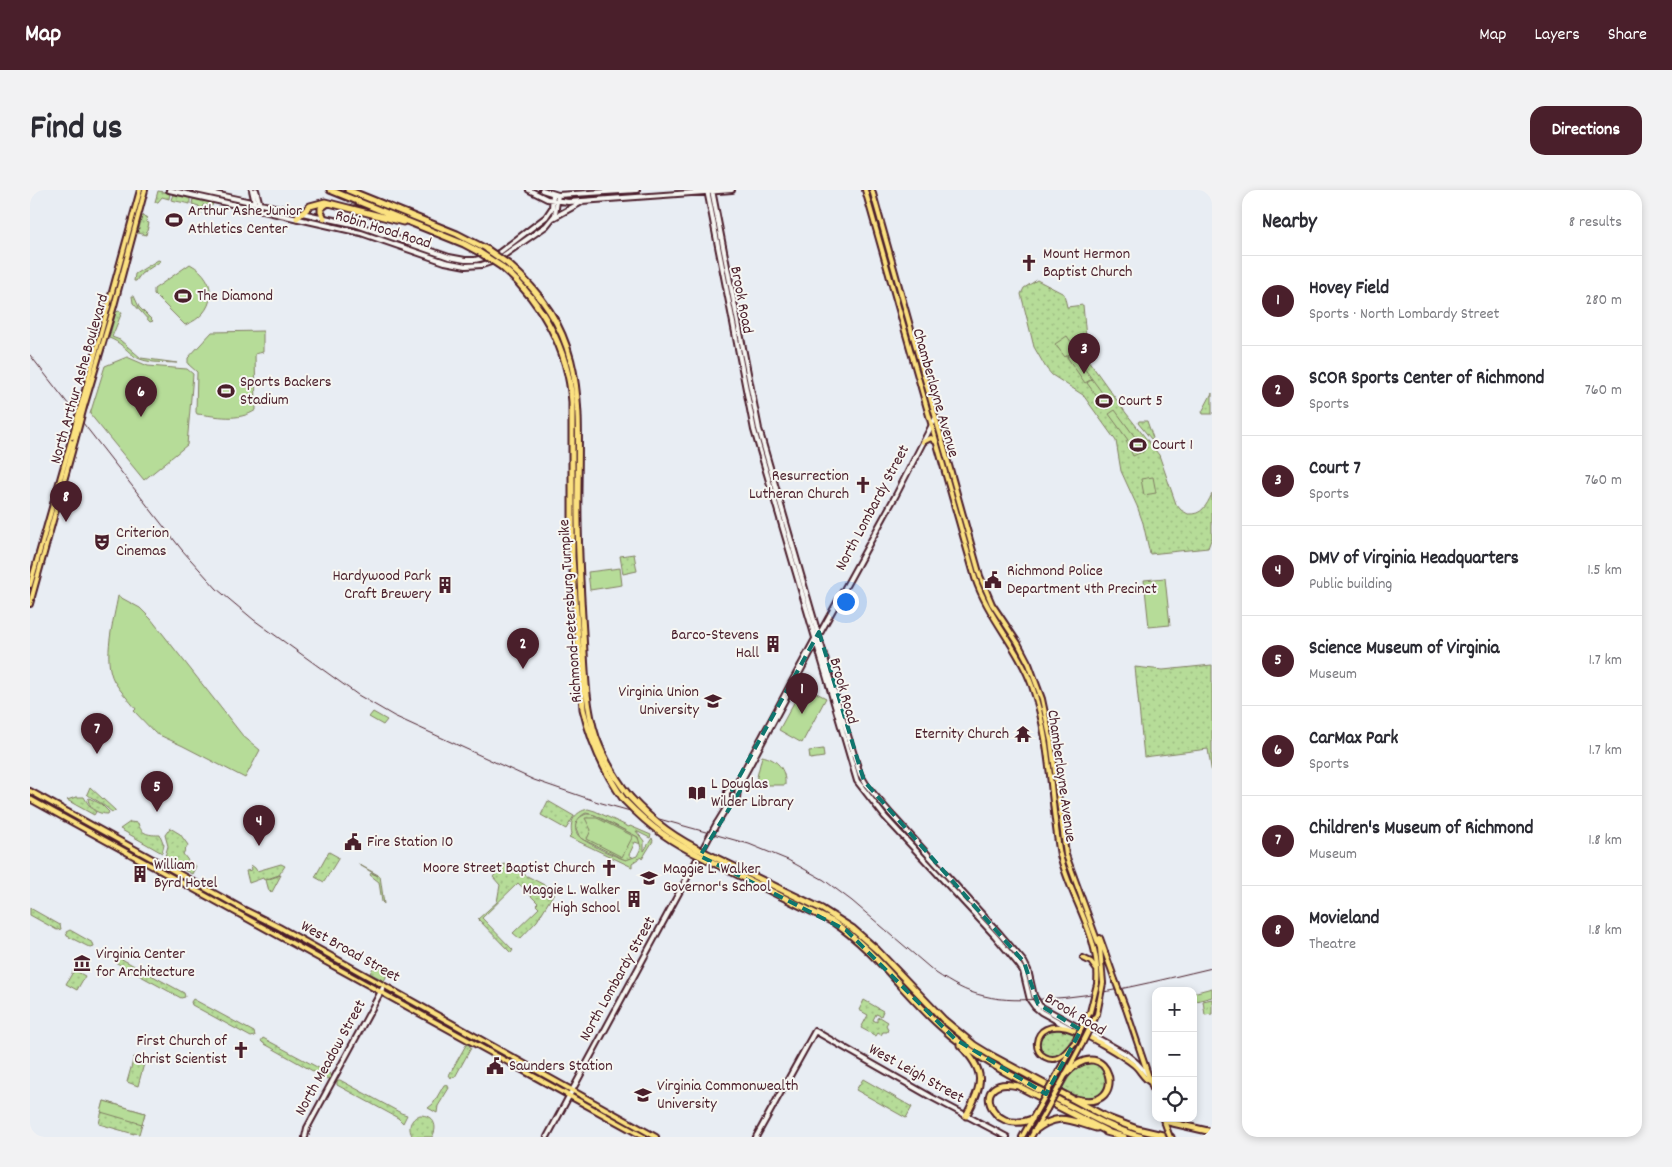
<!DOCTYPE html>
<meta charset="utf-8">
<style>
body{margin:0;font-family:Dekko,sans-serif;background:#f2f2f3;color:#2b2b33}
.controls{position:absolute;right:15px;bottom:15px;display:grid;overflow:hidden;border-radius:10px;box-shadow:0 2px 8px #0003}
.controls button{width:45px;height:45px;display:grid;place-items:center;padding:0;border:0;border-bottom:1px solid #e1e1e2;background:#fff;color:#2b2b33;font:25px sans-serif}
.you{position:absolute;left:815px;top:411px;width:18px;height:18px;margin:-12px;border:4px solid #fff;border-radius:50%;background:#1a73e8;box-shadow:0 0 0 8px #1a73e833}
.badge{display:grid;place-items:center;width:32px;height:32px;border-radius:50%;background:#4a1f2b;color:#fff;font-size:16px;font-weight:700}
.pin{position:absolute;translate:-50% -41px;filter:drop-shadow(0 1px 2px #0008)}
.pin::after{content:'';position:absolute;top:26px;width:18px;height:15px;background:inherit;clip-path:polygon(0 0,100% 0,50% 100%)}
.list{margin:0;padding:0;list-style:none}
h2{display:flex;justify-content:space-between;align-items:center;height:65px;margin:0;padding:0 20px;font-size:21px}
h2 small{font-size:16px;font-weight:400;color:#7c7c81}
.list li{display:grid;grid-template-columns:32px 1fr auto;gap:15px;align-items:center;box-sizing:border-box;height:90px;padding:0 20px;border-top:1px solid #e1e1e2}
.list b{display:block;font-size:19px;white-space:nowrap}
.list p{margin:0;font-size:16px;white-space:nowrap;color:#7c7c81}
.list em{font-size:16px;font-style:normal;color:#7c7c81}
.icon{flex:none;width:28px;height:28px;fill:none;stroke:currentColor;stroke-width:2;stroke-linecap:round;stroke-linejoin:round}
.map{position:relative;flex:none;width:1182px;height:947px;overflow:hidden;border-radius:15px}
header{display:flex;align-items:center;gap:30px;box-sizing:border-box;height:70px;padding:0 25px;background:#4a1f2b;color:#fff}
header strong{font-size:24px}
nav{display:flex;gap:28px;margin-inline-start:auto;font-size:18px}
.intro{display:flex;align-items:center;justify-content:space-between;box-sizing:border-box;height:120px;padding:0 30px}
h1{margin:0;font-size:35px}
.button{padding:12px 22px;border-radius:15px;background:#4a1f2b;color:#fff;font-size:18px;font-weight:700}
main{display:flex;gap:30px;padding:0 30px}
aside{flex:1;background:#fff;border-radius:15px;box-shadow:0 2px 8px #0003}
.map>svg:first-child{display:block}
.grass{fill:url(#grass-dots);stroke:#807e62}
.pitch{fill:#b6dc98;stroke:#807e62;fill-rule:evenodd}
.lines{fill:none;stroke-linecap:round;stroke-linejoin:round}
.secondary-casing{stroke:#4a1f2b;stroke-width:8}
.primary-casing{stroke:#4a1f2b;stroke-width:8}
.highway-casing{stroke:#4a1f2b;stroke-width:9}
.secondary{stroke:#f6f6f2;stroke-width:4}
.primary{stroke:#fbe180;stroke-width:4}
.highway{stroke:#fbe180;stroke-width:5}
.rail{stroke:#4a1f2b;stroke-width:1}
.secondary-bridge-casing{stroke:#4a1f2b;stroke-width:8;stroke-linecap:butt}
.primary-bridge-casing{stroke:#4a1f2b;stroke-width:8;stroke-linecap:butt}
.highway-bridge-casing{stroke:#4a1f2b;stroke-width:9;stroke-linecap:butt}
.secondary-bridge{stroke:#f6f6f2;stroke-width:4}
.primary-bridge{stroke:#fbe180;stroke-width:4}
.highway-bridge{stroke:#fbe180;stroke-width:5}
.marked{fill:none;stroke:#0f766e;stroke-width:4;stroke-dasharray:10 6;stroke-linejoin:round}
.labels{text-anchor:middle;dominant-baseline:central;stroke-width:4;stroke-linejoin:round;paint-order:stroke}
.poi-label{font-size:16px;fill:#4a1f2b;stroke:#f6f6f2;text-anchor:start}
.street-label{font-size:16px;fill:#4a1f2b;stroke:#f6f6f2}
</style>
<header>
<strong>Map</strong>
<nav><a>Map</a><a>Layers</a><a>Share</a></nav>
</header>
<div class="intro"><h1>Find us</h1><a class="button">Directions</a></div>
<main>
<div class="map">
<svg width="1182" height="947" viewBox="0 0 1182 947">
<defs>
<pattern id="grass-dots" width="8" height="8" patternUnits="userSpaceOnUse" patternTransform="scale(1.25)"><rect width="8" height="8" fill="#b6dc98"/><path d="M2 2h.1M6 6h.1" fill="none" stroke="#9ebc83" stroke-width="1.8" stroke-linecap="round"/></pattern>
</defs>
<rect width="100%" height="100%" fill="#e8edf3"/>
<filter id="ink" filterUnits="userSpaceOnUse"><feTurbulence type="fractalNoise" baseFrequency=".02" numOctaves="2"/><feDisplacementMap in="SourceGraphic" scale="10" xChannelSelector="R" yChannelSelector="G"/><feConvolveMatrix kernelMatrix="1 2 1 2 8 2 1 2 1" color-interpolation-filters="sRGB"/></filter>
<g filter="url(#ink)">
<path class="grass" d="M837 0H839L875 125 874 127Z
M128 1 140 3 139 9 132 7 128 12H125Z
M143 4 160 8V14L141 10Z
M163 9 183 13 182 16 173 15 171 24 168 23 169 16 162 14Z
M112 26 117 27 116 32 119 33 116 45 108 43Z
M128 70 131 71 111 84 106 91H104L105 84Z
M1007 90 1034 104 1037 117 1053 115 1058 170 1096 223 1129 265 1146 314 1151 320 1158 324C1172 325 1176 316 1182 304V347L1178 358 1120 364 1113 333 1107 316 1091 281 1086 251 1053 205 1022 185 1016 178 1004 157 991 104 994 98Z
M102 106H104L109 117 123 131 120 132 103 113Z
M89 121 92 122 82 147 90 150 111 168 147 173C133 172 116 174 104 166 95 159 90 152 79 148L86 122Z
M876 134 889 175 888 177 875 135Z
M1182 203V224H1173L1172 222Z
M1109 231H1117L1123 248 1121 249 1108 233Z
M604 364 607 381 593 384 590 366Z
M1182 475V584L1178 559 1114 567 1105 477 1133 480Z
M60 597 86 621 82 622C79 620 76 617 72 614 67 610 61 608 57 604Z
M46 607H54C57 612 60 618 66 622L64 625 37 610Z
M59 608 71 614 79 622 78 624C68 624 61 620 58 610Z
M518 611 544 626 536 639 511 625Z
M556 624H562L608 647 611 654 605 652 599 665 604 668 596 670 593 669 550 648 545 636 548 628Z
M100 632 108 633C111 645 120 645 130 645L134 655 132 663 90 639Z
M140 638 150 644 158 655 153 664 160 673 166 676 162 684 134 670 138 656 135 645Z
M299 662 308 667V669L294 692 285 687Z
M251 674 255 676 249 685 234 690 233 688 219 693 216 681 222 680 221 675 225 678 227 681Z
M328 674 350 686 354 714 352 712 349 692 340 685 341 683 348 686Z
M474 674 524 700V703L507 731 490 749 483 743 509 718 506 715 508 713 488 693 452 728 483 760 481 763 448 729 467 712 470 695 463 687Z
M251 685 242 702 239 701 236 690Z
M0 718 30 735 31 739 27 740 0 725Z
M40 740 63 753 64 757 61 758 37 746 36 742Z
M85 767H88L154 803 155 807 151 808 85 772Z
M346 773 359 781 354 791 340 783Z
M44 780 55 786 47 800 36 794Z
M163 809 224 842 225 846 221 847 162 815 161 812Z
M1182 809V824L1175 825 1173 811Z
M834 810 853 821 851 826 846 824 843 830 847 832V828L850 827 858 832 856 835 858 839 857 842H853L851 845 848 843 846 846 831 838 838 825 829 820Z
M1026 839 1038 841 1044 845C1036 857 1028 874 1012 863L1009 853C1011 844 1016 839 1026 839Z
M233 848 300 884 301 888 297 889 233 853 231 851Z
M438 854 441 858 425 887 421 888 419 885 436 855Z
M104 867 115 870 108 896 97 892Z
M1061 871C1085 880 1081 911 1055 908 1047 907 1039 902 1032 899L1045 877Z
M833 889 882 917 876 928 826 900Z
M307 890H310L371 923 377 925 373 933 368 928 307 895Z
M417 894 419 898 408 916 407 923 398 918 403 914 414 895Z
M74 911 115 923 109 944 104 943V944L69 934Z
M390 925C403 925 409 936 402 947H383C377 938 380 929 390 925Z"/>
<path class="pitch" d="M160 74C190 90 186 124 155 135L124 104V99Z
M233 141V162L225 164 226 220C208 232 187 226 167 224L166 222 167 182 158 174V168L182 142Z
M1037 146 1046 159 1035 167 1025 154Z
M1043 163 1062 189 1055 193 1037 167Z
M97 167 118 176 157 179 163 184 157 255 114 290 60 224 75 176Z
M1062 189 1081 215 1076 219 1057 193Z
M1085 220 1105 247 1107 246 1114 261 1103 266 1096 251 1098 250 1079 224Z
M1123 287 1126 303 1114 305 1111 289Z
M590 378 592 395 560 400 558 382Z
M1135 388 1140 435 1119 437 1114 390Z
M88 406 110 418 121 429 213 546 230 560 215 588 153 556 125 543 104 521 106 519C99 510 90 501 84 491 72 469 84 429 88 406Z
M773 496 796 508 772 553 749 540Z
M343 522 357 530 353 535 339 527Z
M793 559 794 567 780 569 779 561Z
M732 566C747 569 756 579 755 595H727L726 591Z
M558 619 565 621 599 637 600 636 621 645 620 648 606 641 614 651V661L622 648 623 651 612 669 611 667 602 673V677L539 647 542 644C539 631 545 622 558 619ZM556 623 565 625 608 647 611 658 607 666 596 670C583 666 563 656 552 649 541 641 545 628 556 623Z
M555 628H567L603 646 592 667 557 649 561 640Z
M1182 798V807L1163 812V803Z
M74 911 115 923 112 934 71 922Z"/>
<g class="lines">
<g class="secondary-casing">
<path id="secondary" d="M139 0 331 43 415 72 436 76 452 75 467 70 516 36 525 25 528 5
M166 0 327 35 419 67 435 70H445L462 66 470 62 516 27 522 18 523 4
M222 0 225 13
M226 0 230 15
M499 0 517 9 538 12 702 0
M512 0 528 5 607 0
M677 0 724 240 827 591 855 627 965 746 989 775 993 781 1000 810 1005 817 1011 822 1040 838
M682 0 729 239 808 513 830 584 838 597 861 624 970 744 994 772 998 780 1004 806 1010 816 1096 864 1107 873 1117 884
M523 28 552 12
M789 445 866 305 905 229
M697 617V602L706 595 785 449
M687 633 698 615 707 609 708 597 786 452
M275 947 277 938 354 796
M517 947 677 651
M726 947 785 841 901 907 977 947"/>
</g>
<g class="primary-casing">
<path id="primary" d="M835 0 945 388C958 427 988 457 1002 496 1021 550 1020 609 1030 665 1041 710 1071 747 1067 794
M842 0 950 386 962 414 988 453 999 474 1012 509 1021 551 1036 665 1070 758 1073 793
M51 215 110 0
M54 217 84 116 115 0
M893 252 901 248 906 252
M0 395 42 247
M0 414 45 251
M0 601 211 718 249 737 626 947
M0 609 614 947
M1070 748 1085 790
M1053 768 1061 772 1066 779
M1096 819 1126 908
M1044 853C1036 862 1028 874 1015 867 1003 861 1005 844 1016 839 1024 835 1036 837 1043 840 1056 844 1093 866 1104 875 1110 880 1113 888 1120 892
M1024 890 1040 861
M1031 893 1052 854
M1133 928 1138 942
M992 947 1010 915
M1001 947 1017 919"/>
</g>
<g class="highway-casing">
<path id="highway" d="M300 0 434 54 449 62
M318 0 427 44 458 60
M267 28 280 16 295 12 373 32
M294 28 291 22V18L298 13
M478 74C555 141 549 206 548 299 547 347 550 395 553 443 555 478 555 514 566 547 574 569 585 588 600 607
M472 77C512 112 538 158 542 212V367L553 519C561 553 574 582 594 610
M678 664 792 719 822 738 847 760 914 830 944 855 962 866 1078 928 1107 939 1141 947
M676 669 803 732C844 759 873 802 909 835 943 867 987 889 1029 910 1056 924 1082 939 1112 947
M930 855C957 882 953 894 936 926
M1036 884C1079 837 1102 924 1046 909
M1002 929C959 947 939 884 988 896L1080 943
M1134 931 1182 942
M1004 941C1029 922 1038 930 1066 938
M1076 942 1094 947"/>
</g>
<use href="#secondary" class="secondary"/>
<use href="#primary" class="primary"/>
<use href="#highway" class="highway"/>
<path class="rail" d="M0 165 152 360 187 399 224 430 328 505 364 526 504 590 568 612 719 654 758 670 794 690 822 711 906 783C921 793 936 802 954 806 974 811 994 810 1014 809 1071 806 1126 791 1182 778"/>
<g class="secondary-bridge-casing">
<path id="secondary-bridge" d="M677 651 687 633"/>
</g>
<g class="primary-bridge-casing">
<path id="primary-bridge" d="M42 247 51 215
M45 251 54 217
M1085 790 1096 819
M1045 851 1060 822 1067 794
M1052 854 1067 824 1073 793
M1010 915 1024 890
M1017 919 1031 893
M1138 942 1140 947"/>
</g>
<g class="highway-bridge-casing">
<path id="highway-bridge" d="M458 60 478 74
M449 62 472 77
M600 607C624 633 646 649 678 664
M594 610C621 638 641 652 676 669"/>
</g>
<use href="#secondary-bridge" class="secondary-bridge"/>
<use href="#primary-bridge" class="primary-bridge"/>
<use href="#highway-bridge" class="highway-bridge"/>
</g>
</g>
<path class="marked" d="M789 442 834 591 994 772 1008 814 1051 840 1016 904 925 849 816 740 670 666 710 601 702 600Z"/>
<defs>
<g id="stadium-bare" transform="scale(1.35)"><path d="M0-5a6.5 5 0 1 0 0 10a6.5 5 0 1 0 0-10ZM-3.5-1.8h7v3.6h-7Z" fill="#4a1f2b" stroke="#f6f6f2" stroke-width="2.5" paint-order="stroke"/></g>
<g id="church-bare" transform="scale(1.35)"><path d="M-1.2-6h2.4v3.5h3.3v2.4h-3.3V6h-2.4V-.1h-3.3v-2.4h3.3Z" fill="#4a1f2b" stroke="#f6f6f2" stroke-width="2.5" paint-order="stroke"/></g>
<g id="theatre-bare" transform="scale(1.35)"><path d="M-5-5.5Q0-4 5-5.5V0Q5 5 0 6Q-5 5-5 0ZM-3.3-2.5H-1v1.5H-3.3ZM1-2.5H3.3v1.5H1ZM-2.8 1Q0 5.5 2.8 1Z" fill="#4a1f2b" stroke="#f6f6f2" stroke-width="2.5" paint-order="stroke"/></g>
<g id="civic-bare" transform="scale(1.35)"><path d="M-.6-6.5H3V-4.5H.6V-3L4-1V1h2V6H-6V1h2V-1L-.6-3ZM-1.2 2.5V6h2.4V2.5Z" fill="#4a1f2b" stroke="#f6f6f2" stroke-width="2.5" paint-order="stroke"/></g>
<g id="building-bare" transform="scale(1.35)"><path d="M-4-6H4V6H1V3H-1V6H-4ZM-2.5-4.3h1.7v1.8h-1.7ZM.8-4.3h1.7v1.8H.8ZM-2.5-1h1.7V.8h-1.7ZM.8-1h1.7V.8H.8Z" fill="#4a1f2b" stroke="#f6f6f2" stroke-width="2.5" paint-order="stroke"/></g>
<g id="university-bare" transform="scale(1.35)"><path d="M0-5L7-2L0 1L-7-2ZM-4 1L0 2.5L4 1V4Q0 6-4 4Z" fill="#4a1f2b" stroke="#f6f6f2" stroke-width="2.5" paint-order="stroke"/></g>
<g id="temple-bare" transform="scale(1.35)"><path d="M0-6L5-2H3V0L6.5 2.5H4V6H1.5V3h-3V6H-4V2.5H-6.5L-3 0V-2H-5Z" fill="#4a1f2b" stroke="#f6f6f2" stroke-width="2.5" paint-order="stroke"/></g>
<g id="library-bare" transform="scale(1.35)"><path d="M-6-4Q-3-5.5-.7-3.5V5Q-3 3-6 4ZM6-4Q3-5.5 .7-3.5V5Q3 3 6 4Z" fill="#4a1f2b" stroke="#f6f6f2" stroke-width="2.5" paint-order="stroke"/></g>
<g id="school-bare" transform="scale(1.35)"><path d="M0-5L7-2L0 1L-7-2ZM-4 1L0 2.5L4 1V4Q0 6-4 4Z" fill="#4a1f2b" stroke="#f6f6f2" stroke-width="2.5" paint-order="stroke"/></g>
<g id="museum-bare" transform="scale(1.35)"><path d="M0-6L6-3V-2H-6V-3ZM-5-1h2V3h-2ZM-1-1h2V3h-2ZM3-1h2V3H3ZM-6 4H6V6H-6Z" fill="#4a1f2b" stroke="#f6f6f2" stroke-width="2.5" paint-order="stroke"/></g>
</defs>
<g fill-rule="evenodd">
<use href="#stadium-bare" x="144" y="30"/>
<use href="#church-bare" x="999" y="73"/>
<use href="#stadium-bare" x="153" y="106"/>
<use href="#stadium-bare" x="196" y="201"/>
<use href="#stadium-bare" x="1074" y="211"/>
<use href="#stadium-bare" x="1108" y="255"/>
<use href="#church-bare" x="833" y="295"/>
<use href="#theatre-bare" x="72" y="352"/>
<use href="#civic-bare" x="963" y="390"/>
<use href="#building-bare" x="415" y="395"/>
<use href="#building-bare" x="743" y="454"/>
<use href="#university-bare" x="683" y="511"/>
<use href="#temple-bare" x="993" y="544"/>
<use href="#library-bare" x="667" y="603"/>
<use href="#civic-bare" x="323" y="652"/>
<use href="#church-bare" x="579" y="678"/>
<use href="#building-bare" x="110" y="684"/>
<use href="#school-bare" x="619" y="688"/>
<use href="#building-bare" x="604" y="709"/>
<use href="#museum-bare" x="52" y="773"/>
<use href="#church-bare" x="211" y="860"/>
<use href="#civic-bare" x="465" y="876"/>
<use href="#university-bare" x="613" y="905"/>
</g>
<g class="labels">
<g class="poi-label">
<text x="158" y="21">Arthur Ashe Junior<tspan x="158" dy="18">Athletics Center</tspan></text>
<text x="1013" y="64">Mount Hermon<tspan x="1013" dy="18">Baptist Church</tspan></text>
<text x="167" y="106">The Diamond</text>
<text x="210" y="192">Sports Backers<tspan x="210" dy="18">Stadium</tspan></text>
<text x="1088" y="211">Court 5</text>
<text x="1122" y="255">Court 1</text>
<text x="819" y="286" text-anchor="end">Resurrection<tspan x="819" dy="18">Lutheran Church</tspan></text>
<text x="86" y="343">Criterion<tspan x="86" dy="18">Cinemas</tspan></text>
<text x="977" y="381">Richmond Police<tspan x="977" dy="18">Department 4th Precinct</tspan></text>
<text x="401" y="386" text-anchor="end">Hardywood Park<tspan x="401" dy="18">Craft Brewery</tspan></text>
<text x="729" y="445" text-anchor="end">Barco-Stevens<tspan x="729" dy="18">Hall</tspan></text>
<text x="669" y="502" text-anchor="end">Virginia Union<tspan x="669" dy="18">University</tspan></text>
<text x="979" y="544" text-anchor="end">Eternity Church</text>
<text x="681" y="594">L Douglas<tspan x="681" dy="18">Wilder Library</tspan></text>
<text x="337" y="652">Fire Station 10</text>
<text x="124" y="675">William<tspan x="124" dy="18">Byrd Hotel</tspan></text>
<text x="565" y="678" text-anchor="end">Moore Street Baptist Church</text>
<text x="633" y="679">Maggie L. Walker<tspan x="633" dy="18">Governor's School</tspan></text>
<text x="590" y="700" text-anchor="end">Maggie L. Walker<tspan x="590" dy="18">High School</tspan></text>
<text x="66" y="764">Virginia Center<tspan x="66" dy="18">for Architecture</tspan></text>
<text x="197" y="851" text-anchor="end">First Church of<tspan x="197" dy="18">Christ Scientist</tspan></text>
<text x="479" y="876">Saunders Station</text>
<text x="627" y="896">Virginia Commonwealth<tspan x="627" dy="18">University</tspan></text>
</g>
<g class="street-label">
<text transform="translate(353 40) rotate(17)">Robin Hood Road</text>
<text transform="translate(711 110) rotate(79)">Brook Road</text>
<text transform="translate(50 189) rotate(-74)">North Arthur Ashe Boulevard</text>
<text transform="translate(905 203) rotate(74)">Chamberlayne Avenue</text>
<text transform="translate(843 318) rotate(-62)">North Lombardy Street</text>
<text transform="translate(541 421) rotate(-94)">Richmond-Petersburg Turnpike</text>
<text transform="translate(813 501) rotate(74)">Brook Road</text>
<text transform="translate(1031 586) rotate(82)">Chamberlayne Avenue</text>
<text transform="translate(320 762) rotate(29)">West Broad Street</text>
<text transform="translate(588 789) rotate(-61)">North Lombardy Street</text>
<text transform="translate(1045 825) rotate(31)">Brook Road</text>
<text transform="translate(301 868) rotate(-61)">North Meadow Street</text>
<text transform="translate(886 884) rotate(29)">West Leigh Street</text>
</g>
</g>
</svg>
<div class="controls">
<button>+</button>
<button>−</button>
<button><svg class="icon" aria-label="locate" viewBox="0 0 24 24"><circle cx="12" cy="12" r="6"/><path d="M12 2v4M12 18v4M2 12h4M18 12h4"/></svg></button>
</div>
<div class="you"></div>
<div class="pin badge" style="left:772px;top:524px">1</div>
<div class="pin badge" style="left:493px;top:479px">2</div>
<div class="pin badge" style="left:1054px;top:184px">3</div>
<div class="pin badge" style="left:229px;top:656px">4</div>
<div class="pin badge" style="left:127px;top:622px">5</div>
<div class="pin badge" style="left:111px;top:227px">6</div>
<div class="pin badge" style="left:67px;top:564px">7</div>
<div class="pin badge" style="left:36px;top:332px">8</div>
</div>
<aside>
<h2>Nearby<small>8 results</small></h2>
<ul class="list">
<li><span class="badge">1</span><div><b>Hovey Field</b><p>Sports · North Lombardy Street</p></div><em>280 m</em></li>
<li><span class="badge">2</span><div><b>SCOR Sports Center of Richmond</b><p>Sports</p></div><em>760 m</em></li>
<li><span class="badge">3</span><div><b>Court 7</b><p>Sports</p></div><em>760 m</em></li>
<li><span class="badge">4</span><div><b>DMV of Virginia Headquarters</b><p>Public building</p></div><em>1.5 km</em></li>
<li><span class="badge">5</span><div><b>Science Museum of Virginia</b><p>Museum</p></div><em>1.7 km</em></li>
<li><span class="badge">6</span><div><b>CarMax Park</b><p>Sports</p></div><em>1.7 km</em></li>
<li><span class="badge">7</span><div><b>Children's Museum of Richmond</b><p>Museum</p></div><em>1.8 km</em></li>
<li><span class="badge">8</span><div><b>Movieland</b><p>Theatre</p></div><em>1.8 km</em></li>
</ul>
</aside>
</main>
